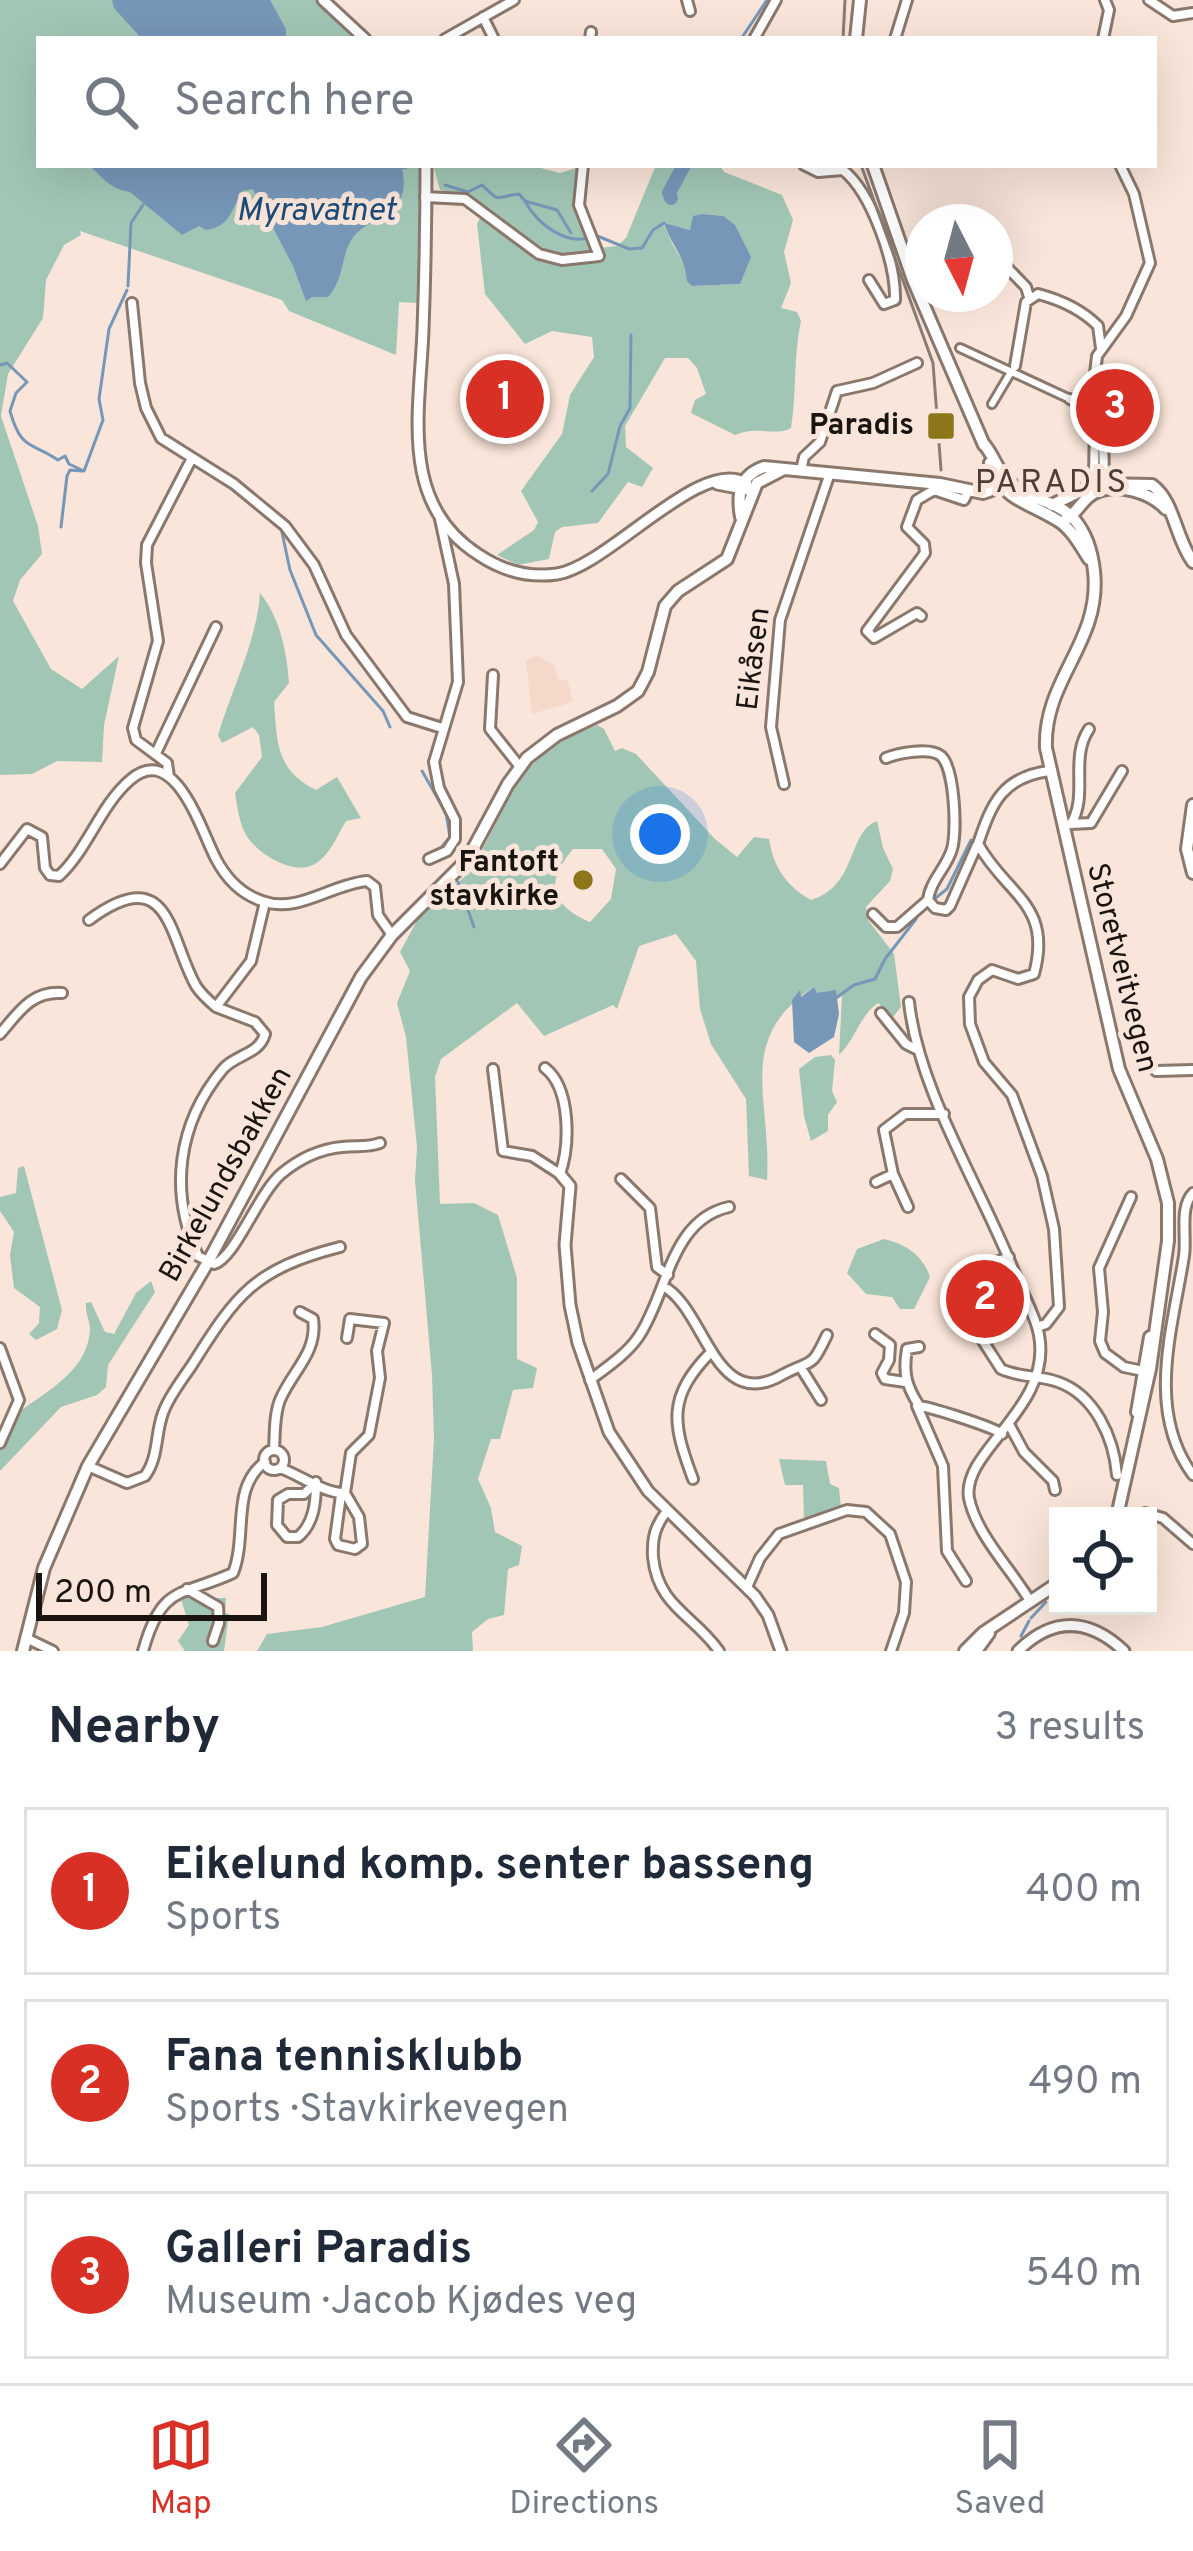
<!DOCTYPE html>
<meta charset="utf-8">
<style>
body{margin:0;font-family:Overpass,sans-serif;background:#f2f2f3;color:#1f2937}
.controls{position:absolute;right:36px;bottom:36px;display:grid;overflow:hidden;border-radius:0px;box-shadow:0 12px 48px #0002}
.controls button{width:108px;height:108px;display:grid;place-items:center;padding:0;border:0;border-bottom:3px solid #e0e1e3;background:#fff;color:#1f2937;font:60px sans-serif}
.compass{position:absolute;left:905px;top:204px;width:108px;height:108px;border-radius:50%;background:#fff;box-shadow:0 12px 48px #0002;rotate:174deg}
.scale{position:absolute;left:36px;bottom:30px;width:231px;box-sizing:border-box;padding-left:12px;border:6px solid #1a1410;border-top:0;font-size:33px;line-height:42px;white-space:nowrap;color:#1a1410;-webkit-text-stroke:9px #f9e5d9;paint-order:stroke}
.you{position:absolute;left:660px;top:834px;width:42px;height:42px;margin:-30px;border:9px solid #fff;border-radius:50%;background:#1a73e8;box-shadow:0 0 0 18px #1a73e833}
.badge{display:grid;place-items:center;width:78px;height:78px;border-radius:50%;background:#d93025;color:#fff;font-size:39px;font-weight:700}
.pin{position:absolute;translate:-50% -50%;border:6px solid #fff;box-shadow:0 3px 12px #0006}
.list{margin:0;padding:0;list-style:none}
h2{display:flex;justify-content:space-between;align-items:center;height:156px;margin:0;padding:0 48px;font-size:51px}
h2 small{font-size:39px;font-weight:400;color:#747a83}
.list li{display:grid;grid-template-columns:78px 1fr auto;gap:36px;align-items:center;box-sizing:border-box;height:168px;margin:0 24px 24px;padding:0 24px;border:3px solid #e0e1e3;border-radius:0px}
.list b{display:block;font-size:45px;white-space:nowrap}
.list p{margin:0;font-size:39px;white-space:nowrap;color:#747a83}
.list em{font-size:39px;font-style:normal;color:#747a83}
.icon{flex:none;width:66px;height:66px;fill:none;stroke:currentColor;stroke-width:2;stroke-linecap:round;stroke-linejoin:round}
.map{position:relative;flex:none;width:1193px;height:1651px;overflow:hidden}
.search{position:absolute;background:#fff;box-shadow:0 12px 48px #0002;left:36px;right:36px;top:36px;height:132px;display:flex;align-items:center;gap:30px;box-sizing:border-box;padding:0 42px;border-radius:0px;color:#747a83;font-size:45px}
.sheet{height:732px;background:#fff}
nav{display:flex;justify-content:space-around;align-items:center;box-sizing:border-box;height:168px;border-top:3px solid #e0e1e3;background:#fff;font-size:33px;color:#747a83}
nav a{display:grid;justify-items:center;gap:6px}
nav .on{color:#d93025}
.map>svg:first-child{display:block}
.built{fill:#f4d8c9}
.green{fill:#a2c6b5;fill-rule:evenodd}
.water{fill:#7797b8}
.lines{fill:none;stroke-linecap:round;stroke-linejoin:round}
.stream{stroke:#7797b8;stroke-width:3}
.river{stroke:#7797b8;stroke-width:14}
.pedestrian-casing{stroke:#8a786d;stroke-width:12}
.minor-casing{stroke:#8a786d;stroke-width:14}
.tertiary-casing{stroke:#8a786d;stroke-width:15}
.secondary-casing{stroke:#8a786d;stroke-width:16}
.primary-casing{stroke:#8a786d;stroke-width:16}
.pedestrian{stroke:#fff;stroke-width:6}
.minor{stroke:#fff;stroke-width:8}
.tertiary{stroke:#fff;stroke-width:9}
.secondary{stroke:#fff;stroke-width:10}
.primary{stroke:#fff;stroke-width:10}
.tram{stroke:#8a7d75;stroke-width:3}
.poi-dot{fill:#8d7519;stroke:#f9e5d9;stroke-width:4.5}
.labels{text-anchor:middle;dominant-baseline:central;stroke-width:10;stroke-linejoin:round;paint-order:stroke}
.poi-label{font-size:30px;font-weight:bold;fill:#1a1410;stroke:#f9e5d9;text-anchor:end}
.street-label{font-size:30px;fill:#1a1410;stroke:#f9e5d9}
.water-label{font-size:33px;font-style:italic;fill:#1d4c79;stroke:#f9e5d9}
.neighbourhood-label{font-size:33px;letter-spacing:3px;fill:#4e3e34;stroke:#f9e5d9}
</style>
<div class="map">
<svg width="1193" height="1651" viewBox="0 0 1193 1651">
<rect width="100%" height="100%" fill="#f9e5d9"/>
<path class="built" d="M536 655 554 665 558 680H568L573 702 532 714 526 661Z"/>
<path class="green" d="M0 0H318L359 39H39V165L421 166 418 303 399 302 396 355 289 311 282 300 80 231 81 235 64 245 46 280 43 318 8 374 1 416 38 526 42 554 20 580 13 601 51 669 82 689 119 656 104 725 102 762 57 761 32 774 0 775Z
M433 165H529L560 173 586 165 580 217 599 248 617 246 626 238 656 165H720L724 172 782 195 793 220 784 252 791 283 781 308 797 312 801 321C793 357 797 392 791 428 776 437 758 425 735 435L691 413 695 400 706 394 697 368 688 358H665L625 426 626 447 653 468 642 487 628 482 598 523 562 527 555 532 549 559 518 565 497 555 534 530 538 522 521 491 562 434 570 395 594 357 592 337 552 331 525 344 485 294 477 224 486 207 474 198 440 190ZM703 214 723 216 739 284 692 286C685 261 672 247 664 224L691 230Z
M260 593C280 617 287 653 289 683L274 702C277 743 276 770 316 790L337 777 361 818 346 821C337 836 328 860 310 866 289 874 252 850 244 831 239 820 237 805 235 793L262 757 259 735 253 727 222 743 218 735C232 688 257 641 260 593Z
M597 725 604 729 615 751 622 748 636 754 715 839 737 857 754 837 769 839C773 866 786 886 811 900 858 886 847 832 877 821L883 848 893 869 890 881 866 907 868 920 894 954 901 1007 893 1017 878 1003C860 1015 855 1040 839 1055L842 995 836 998 816 993 814 987C734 1039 772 1098 767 1180L749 1176 746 1099 711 1044 700 1009 696 961 676 934 639 946 617 1009 613 1005 544 1036 517 1003 441 1059 435 1077 440 1204 474 1203 498 1215 517 1278V1359L537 1368 533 1388 513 1390 500 1439H491L478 1479 491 1508 495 1532 522 1546 519 1565 508 1569 504 1615 488 1619 472 1632 473 1651H257L267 1634 322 1627 425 1597 434 1439 432 1375 415 1180 417 1147 406 1037 397 1003 410 971 400 952 419 917 471 871 522 774 556 743ZM573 849H602L616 869 611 899 590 922C551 905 544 883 573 849Z
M831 1055 835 1060 832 1091 837 1102 828 1115V1131L811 1141 804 1116 799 1069 815 1057Z
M24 1166 62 1310 57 1329 36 1340 29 1334 39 1323 40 1307 14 1288 10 1255 14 1232 0 1211V1197L16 1193 18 1168Z
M884 1239C905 1244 923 1255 930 1277L914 1309H900L892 1297 866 1294 847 1273 857 1249Z
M151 1281 155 1292 108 1365 106 1387 97 1395 61 1407 0 1471V1427C29 1399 87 1379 90 1330 90 1320 85 1313 86 1303L91 1302 105 1332 114 1334 136 1293Z
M779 1459 826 1461 830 1484 839 1488 841 1507 804 1522 803 1485H785Z
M190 1593 211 1602 214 1598H226L225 1613 229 1614 224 1651H185L178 1641 189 1625 180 1596Z"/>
<path class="water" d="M112 0H270L286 29V39H142L114 8Z
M89 165H401C415 214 374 213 354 236 340 254 345 279 328 297H312L306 301 293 266 253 189 242 191C232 209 230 227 206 230L199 226 182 235 130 192C110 189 102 177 89 165Z
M703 214 723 216 735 225 751 257 740 284 692 286 687 281C685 256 671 245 664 223L690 230 693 216Z
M814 987 817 993 836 990 839 1014 834 1037 809 1053 794 1042 792 1000 800 990 801 997Z"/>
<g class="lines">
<path class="stream" d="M741 39 767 0
M403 168 414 165
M445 185 468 192 482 185C502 204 492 197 519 194L525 201 557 210 571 233
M525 201C537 224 569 249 595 235L629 249 642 248 653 230 664 223
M128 286 131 223 143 205
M0 365 7 363 27 382 16 393 10 411C21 451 32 442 58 460L65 456 69 464 84 471 103 420 99 399 109 329 127 290
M592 491 608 474 620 426 630 408 631 335
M280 523 290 570 316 635 383 711 390 727
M61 527 67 476 70 470 82 471
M422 771 446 813 450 837 439 850
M1082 828 1093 827
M458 882 474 927
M933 900 947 889 971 840
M836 998 854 985 875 979 885 959 916 919
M1031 1618 1046 1602
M1021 1636 1029 1621"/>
<path class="river" d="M671 198 669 193 684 165"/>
<g class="pedestrian-casing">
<path id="pedestrian" d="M960 348 1070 399
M992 404 1011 372"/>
</g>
<g class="minor-casing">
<path id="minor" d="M687 0 690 11
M1149 0 1173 16 1193 13
M483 17 494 39
M445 39 514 0
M590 39 591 32
M754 39 776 0
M895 39 907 0
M1103 39 1109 10 1105 0
M804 165 818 172 843 170C872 193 896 264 895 300L884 304 869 280
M425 197 465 199 539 254 562 260 599 256 579 205 583 165
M962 222 968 218 975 222
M995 255 1026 287 1029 297
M132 303 140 383 146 408 161 438 234 484 285 526 314 565 346 635 407 717 442 728
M1015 366 1026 302 1038 294C1061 300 1081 309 1098 326L1101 348
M1070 399C1108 415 1103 447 1104 484
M1091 409 1097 356 1126 316 1150 263 1134 194 1120 165
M1095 421 1094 476 1098 488
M801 471 804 457 820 442 837 391 873 383 917 363
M921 616 917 613 874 638 867 631 925 553 924 544 907 527 917 500 934 490 964 500 969 490
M493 675 490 729 520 767
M156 753 216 627
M886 758C898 753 930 747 941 756 955 769 957 832 952 849 947 867 930 881 928 900L935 908 946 910 950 906 977 845
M169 777 167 763 136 740 133 728 158 641 146 563 147 545 191 460
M784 784 771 727 780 620 830 473
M1070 824 1091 823 1122 771
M1071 824C1089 794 1069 759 1089 729
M429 859 447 851 455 839V820L439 788 434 762 458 682 454 584 440 519
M0 864 27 829 42 837 45 868 50 875 59 876C88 849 100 806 130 780 175 740 202 833 216 859 226 878 241 894 262 901 298 914 329 885 367 881L375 887 378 915 392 935
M873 914 886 927H897L928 900
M89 920C171 859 169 939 196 986 201 994 209 1001 216 1007L251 961 265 902
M909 1002C919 1095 986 1195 1019 1284 1026 1300 1036 1318 1039 1335 1053 1408 961 1451 969 1498 976 1534 1011 1569 1030 1601
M216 1007 255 1022 265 1034C259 1055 236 1054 223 1069 177 1124 169 1192 198 1256L214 1264C235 1258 258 1194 281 1174 299 1159 320 1149 342 1147 356 1145 367 1148 380 1143
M881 1013 906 1044 916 1049
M0 1034C19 1012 31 991 62 993
M493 1069 503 1151 532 1156 560 1174C570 1145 571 1088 545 1068
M1156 1071 1193 1070
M621 1179 650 1208 657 1267 668 1275
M876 1182 893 1174
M1193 1193C1179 1207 1187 1236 1184 1256 1173 1327 1145 1411 1193 1475
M1131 1197 1099 1268 1103 1312 1100 1341 1105 1353 1124 1367 1143 1371
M908 1207 893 1174 884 1130 905 1114H944
M663 1286C706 1309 714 1414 782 1375 813 1358 810 1371 827 1335
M953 1299C966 1274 984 1266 1009 1257
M1037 1327 1046 1324 1059 1307 1054 1229 1042 1176 1012 1095 984 1062 970 1024 969 997 978 980 992 970 1018 979 1034 974C1053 904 1006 895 978 844 992 802 1003 777 1049 771
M875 1334 890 1345 889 1360 882 1373 885 1379 905 1382
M983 1341 1001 1369C1020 1378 1039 1375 1058 1382 1095 1395 1114 1438 1117 1475
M0 1348 19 1400 0 1443
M801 1368 821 1400
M590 1380C606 1368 628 1353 639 1336 668 1293 670 1220 729 1207
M918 1404C906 1385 903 1372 907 1349L919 1347
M1010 1426 1024 1452 1053 1481 1055 1490
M274 1450C275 1434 274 1415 280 1400 292 1371 318 1353 313 1319L300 1312
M264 1460a10 10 0 1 1 20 0a10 10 0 1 1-20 0Z
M88 1466 127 1483 145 1476C159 1457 155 1434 163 1413 169 1396 182 1380 192 1365 237 1293 255 1269 340 1247
M280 1468C300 1475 325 1494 345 1493L351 1453 369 1435 380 1378 377 1351 384 1323 350 1319 347 1338
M693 1479C672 1423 667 1397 711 1352
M316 1482C316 1502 314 1524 298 1537H287L277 1525 278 1500 288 1494H304Z
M341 1495 335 1539 338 1545 355 1549 362 1544 359 1517 345 1493
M667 1511C655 1526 652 1538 653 1557 658 1607 694 1615 719 1651
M1145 1513 1163 1518 1193 1544
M966 1581 947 1551 943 1466 917 1406C925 1405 993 1427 1002 1434
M747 1587 760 1558 779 1534 847 1510 866 1512 890 1534 906 1582 904 1613 891 1651
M187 1589 218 1607 219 1623 213 1641
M26 1638 53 1651
M143 1651C162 1584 180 1597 233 1573 248 1535 230 1488 265 1462"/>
</g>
<g class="tertiary-casing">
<path id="tertiary" d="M323 0 365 39
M426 165C426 220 425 275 423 330 420 411 398 504 479 555 503 571 529 578 557 574 609 566 702 454 747 484
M717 484 753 491
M560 1174 570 1186 565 1245 570 1305 578 1343 609 1432 648 1491 755 1596 768 1615 781 1651
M1018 1651C1053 1616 1089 1618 1124 1651"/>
</g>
<g class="secondary-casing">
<path id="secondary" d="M1052 505 1095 484 1152 485C1175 502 1175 538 1193 562
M1065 520C1077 514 1082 499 1094 493 1117 482 1150 492 1166 509
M1193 805 1187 849 1193 873"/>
</g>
<g class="primary-casing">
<path id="primary" d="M856 39 860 0
M873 165 913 280 984 445
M983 443C994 455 997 471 1009 482 1027 500 1057 500 1074 519 1086 533 1092 552 1094 571 1102 642 1043 679 1046 748L1119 1069 1157 1159 1168 1203V1241L1150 1369 1117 1516
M990 463C1006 503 1023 499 1057 520 1071 528 1080 545 1089 559
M741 517C737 494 739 476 764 467L940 484 983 493 1003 486
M1137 1412 1150 1337
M23 1651 44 1568 88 1466 208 1262 361 977 392 935 467 860 508 784 527 758 557 735 617 706 638 691 648 672 665 606 678 591 727 559 757 483 782 470
M965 1651 983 1633 1058 1583
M976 1651 989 1633"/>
</g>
<use href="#pedestrian" class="pedestrian"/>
<use href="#minor" class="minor"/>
<use href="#tertiary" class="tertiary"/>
<use href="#secondary" class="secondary"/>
<use href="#primary" class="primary"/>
<path class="tram" d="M843 39 845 0
M861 165 933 363 941 470"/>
</g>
<g class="poi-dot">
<rect x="926" y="411" width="30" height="30" rx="6"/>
<circle cx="583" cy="880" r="12"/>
</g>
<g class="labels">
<g class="poi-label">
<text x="914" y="426">Paradis</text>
<text x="559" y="863">Fantoft<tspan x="559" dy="34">stavkirke</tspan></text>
</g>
<g class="street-label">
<text transform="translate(755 659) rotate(-83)">Eikåsen</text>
<text transform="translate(1121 968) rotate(76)">Storetveitvegen</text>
<text transform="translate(227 1175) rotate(-61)">Birkelundsbakken</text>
</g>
<g class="water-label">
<text x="316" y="212">Myravatnet</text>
</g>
<g class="neighbourhood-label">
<text x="1052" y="484">PARADIS</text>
</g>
</g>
</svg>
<div class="controls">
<button><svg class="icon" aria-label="locate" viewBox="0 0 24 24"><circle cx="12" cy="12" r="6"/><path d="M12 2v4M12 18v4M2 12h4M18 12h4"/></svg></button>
</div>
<svg class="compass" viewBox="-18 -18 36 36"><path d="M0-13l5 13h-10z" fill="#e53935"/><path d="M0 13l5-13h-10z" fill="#747a83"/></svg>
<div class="scale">200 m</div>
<div class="you"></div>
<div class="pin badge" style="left:505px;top:399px">1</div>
<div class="pin badge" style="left:985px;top:1299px">2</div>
<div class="pin badge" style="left:1115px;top:408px">3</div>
<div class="search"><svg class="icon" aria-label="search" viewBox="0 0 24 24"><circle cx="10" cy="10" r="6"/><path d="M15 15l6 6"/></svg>Search here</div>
</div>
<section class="sheet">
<h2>Nearby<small>3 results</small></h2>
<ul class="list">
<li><span class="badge">1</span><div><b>Eikelund komp. senter basseng</b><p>Sports</p></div><em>400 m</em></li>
<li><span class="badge">2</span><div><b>Fana tennisklubb</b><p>Sports · Stavkirkevegen</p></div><em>490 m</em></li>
<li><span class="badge">3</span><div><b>Galleri Paradis</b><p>Museum · Jacob Kjødes veg</p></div><em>540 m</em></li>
</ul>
</section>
<nav>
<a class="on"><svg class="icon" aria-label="map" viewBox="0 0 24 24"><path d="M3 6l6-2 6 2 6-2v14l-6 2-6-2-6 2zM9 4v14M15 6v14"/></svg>Map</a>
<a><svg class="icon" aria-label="directions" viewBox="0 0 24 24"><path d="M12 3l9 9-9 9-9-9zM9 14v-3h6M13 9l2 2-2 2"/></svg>Directions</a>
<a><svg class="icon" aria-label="saved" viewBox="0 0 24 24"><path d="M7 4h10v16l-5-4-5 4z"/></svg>Saved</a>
</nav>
